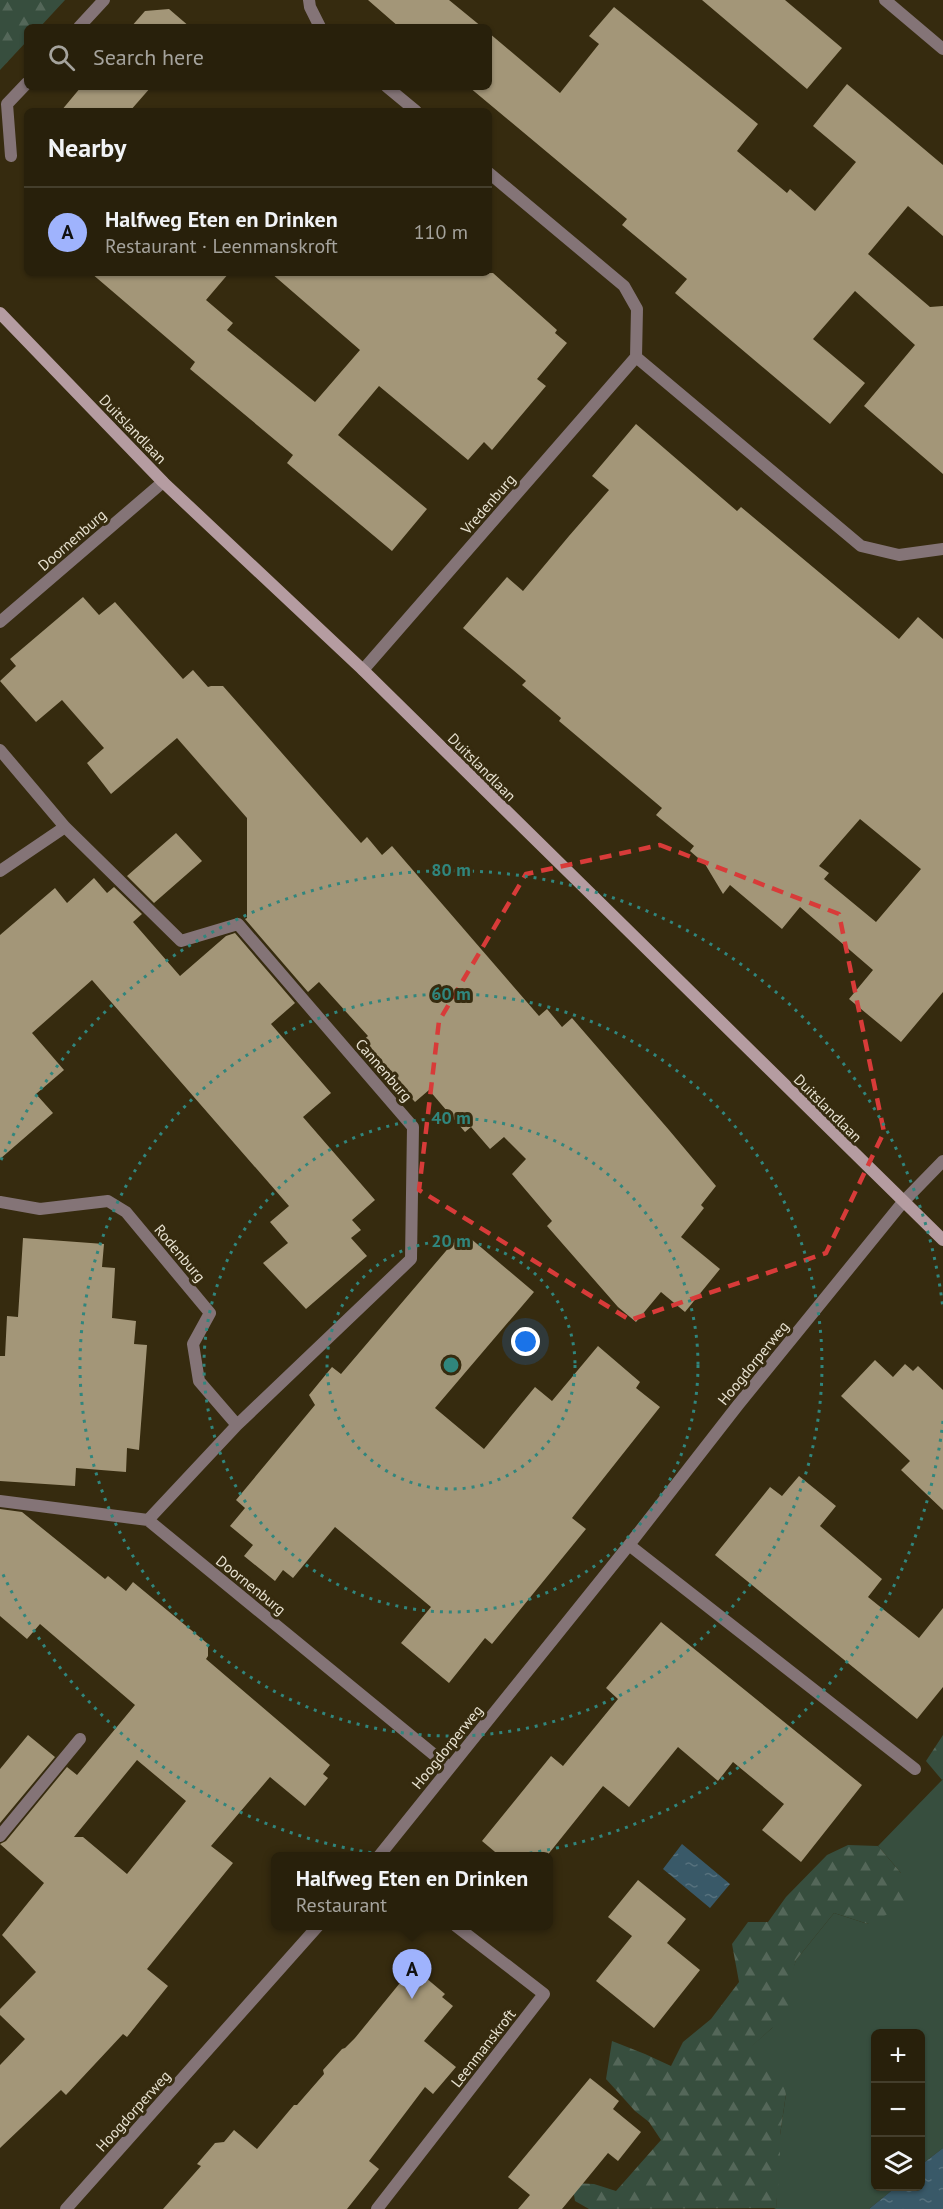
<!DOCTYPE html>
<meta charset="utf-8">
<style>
body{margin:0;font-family:"PT Sans",sans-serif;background:#302814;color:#f1f3f6}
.controls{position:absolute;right:18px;bottom:18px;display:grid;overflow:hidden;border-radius:9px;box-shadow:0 2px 4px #0004}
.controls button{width:54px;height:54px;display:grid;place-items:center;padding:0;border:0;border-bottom:2px solid #443e2c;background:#28200b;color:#f1f3f6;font:30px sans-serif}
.you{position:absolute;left:526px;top:1342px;width:21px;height:21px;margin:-15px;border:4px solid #fff;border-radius:50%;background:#1a73e8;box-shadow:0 0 0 9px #1a73e833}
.badge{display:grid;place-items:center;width:39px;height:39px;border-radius:50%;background:#9fb3fd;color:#111;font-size:20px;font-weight:700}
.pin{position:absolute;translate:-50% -50px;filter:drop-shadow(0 2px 3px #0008)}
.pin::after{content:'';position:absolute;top:32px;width:21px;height:18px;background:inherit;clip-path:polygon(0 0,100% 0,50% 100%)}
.popup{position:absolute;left:271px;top:1852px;width:282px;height:78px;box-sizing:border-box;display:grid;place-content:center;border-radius:9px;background:#28200b;filter:drop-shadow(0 2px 4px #0005);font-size:20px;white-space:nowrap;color:#a5a39d}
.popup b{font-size:22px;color:#f1f3f6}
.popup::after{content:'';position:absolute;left:50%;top:100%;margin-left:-12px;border:12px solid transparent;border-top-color:#28200b}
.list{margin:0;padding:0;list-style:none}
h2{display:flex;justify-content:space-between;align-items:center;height:78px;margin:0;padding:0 24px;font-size:26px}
h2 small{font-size:20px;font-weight:400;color:#a5a39d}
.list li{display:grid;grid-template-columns:39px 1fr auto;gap:18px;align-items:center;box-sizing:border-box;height:90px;padding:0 24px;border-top:2px solid #443e2c}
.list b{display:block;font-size:22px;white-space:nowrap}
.list p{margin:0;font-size:20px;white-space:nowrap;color:#a5a39d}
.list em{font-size:20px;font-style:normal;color:#a5a39d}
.icon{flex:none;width:33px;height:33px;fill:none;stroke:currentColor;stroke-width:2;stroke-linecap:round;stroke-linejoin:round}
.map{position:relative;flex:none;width:943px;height:2209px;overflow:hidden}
.search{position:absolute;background:#28200b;box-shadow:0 2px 4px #0004;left:24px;top:24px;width:468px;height:66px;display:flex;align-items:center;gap:15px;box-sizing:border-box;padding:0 21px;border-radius:9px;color:#a5a39d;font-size:22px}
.panel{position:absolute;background:#28200b;box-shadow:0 2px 4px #0004;left:24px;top:108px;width:468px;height:168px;border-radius:9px}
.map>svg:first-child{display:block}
.grass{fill:#374e3e}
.forest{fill:url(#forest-firs)}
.water{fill:url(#water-ripples)}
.building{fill:#a39678;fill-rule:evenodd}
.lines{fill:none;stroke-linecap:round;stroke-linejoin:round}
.street{stroke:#847477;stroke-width:12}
.secondary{stroke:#b59ca1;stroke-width:12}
.marked{fill:none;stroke:#d83b39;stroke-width:4.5;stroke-dasharray:12 8;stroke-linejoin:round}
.ring{fill:none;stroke:#30867d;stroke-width:3;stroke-dasharray:3 6}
.labels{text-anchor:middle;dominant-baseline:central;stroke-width:6;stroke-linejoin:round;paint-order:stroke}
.street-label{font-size:15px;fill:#e8e2d1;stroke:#362b0f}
.centre{fill:#30867d;stroke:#362b0f;stroke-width:3}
.ring-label{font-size:18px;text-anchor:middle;font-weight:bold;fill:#30867d;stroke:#362b0f;stroke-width:6;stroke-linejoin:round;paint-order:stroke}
</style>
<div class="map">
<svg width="943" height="2209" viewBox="0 0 943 2209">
<defs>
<pattern id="forest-firs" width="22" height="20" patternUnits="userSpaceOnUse" patternTransform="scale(1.5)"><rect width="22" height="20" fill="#374e3e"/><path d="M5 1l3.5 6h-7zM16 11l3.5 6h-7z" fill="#546759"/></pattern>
<pattern id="water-ripples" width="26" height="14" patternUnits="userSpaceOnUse" patternTransform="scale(1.5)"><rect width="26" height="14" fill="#395968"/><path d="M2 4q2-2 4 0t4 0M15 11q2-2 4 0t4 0" fill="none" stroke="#56717d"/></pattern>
</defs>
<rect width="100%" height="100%" fill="#362b0f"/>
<path class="grass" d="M943 1779V2148L921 2165 920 2034H876V2186L896 2187 869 2209H774L776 2208 780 2135 786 2094 750 2047 772 2028 796 1960 834 1913 868 1924 901 1873 878 1846Z"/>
<path class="forest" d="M0 0H65L40 27H27V41L0 70Z
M943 1735V1779L942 1780 926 1761Z
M848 1845 878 1846 901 1873 906 1905 868 1924 834 1913 796 1960 789 1985 793 2005 772 2028 751 2047 777 2065 786 2094 780 2135V2165L776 2208 589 2209 575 2201 572 2183 594 2184 616 2191 661 2140 649 2122 635 2111 606 2079 612 2041 645 2054 671 2066 683 2042 711 2019 739 1982 732 1944 748 1922H768L786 1897 827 1855Z"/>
<path class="water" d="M682 1844 730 1884 710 1908 663 1869Z
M943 2148V2209H869L896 2187 920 2186 921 2165Z"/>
<path class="building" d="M368 0H449L482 27H399Z
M702 0H785L842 48 807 89Z
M614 7 758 124 737 151 787 193 790 189 815 211 856 162 813 126 847 84 943 165V236L908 206 868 254 930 307 943 306V474L864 406 915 345 855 291 813 339 865 383 830 424 675 293 687 279 622 225 627 219 469 87H489V33L560 93 599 44 589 36Z
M169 9 190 27H131L145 11Z
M81 87H151L130 111H61Z
M91 273H229L206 300 233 323 227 330 315 402 360 350 271 273H493L557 330 555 333 567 343 537 379 546 386 492 450 484 442 468 460 379 386 338 435 427 509 392 551 287 463 293 455 190 369 195 362Z
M636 424 737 511 741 507 899 639 918 617 943 639V992L901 1042 849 999 873 970 800 907 782 929 730 885 723 894 705 864 690 851 694 846 656 815 662 808 559 721 561 718 522 685 526 681 463 628 507 577 523 591 569 536 609 490 592 476ZM860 819 921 869 876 922 824 879 829 873 819 866Z
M83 597 99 615 115 602 183 679 193 670 208 687 211 686H223L361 843 367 837 382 855 392 846 539 1016 547 1009 562 1027 572 1018 669 1130 716 1186 701 1205 704 1208 681 1237 720 1269 685 1312 661 1292 636 1322 618 1307 547 1226 552 1221 512 1174 526 1159 504 1137 490 1149 471 1127 465 1132 429 1090 415 1102 361 1042 368 1036 319 982 308 992 245 919 247 918V818L177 738 111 794 87 763 104 748 62 700 36 722 0 681 16 666 10 659Z
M176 833 202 861 154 903 127 876Z
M94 878 107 893 114 887 142 914 133 922 180 976 226 936 235 933 295 1003 271 1024 331 1093 303 1117 375 1200 352 1220 361 1230 351 1238 367 1256 306 1309 263 1263 288 1243 270 1222 289 1206 92 980 32 1033 64 1070 36 1094 53 1113 0 1159V935L55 888 67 903Z
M23 1238 104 1244 102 1267 115 1268 112 1318 136 1321 134 1344 147 1345 139 1450 127 1448 126 1472 76 1468 75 1486 0 1481V1356H5L7 1316 18 1317Z
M457 1238H470L534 1292 435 1408 484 1449 535 1387 552 1401 598 1346 640 1382 636 1388 660 1407 572 1518 586 1529 492 1644 485 1638 449 1683 401 1643 431 1607 335 1527 293 1578 283 1570 275 1581 244 1556 253 1545 230 1526 245 1508 236 1500 315 1405 309 1395 332 1367 341 1374Z
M875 1360 893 1377 905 1364 913 1371 918 1366 943 1390V1510L901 1470 910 1461 841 1396Z
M799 1476 836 1506 820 1526 882 1579 868 1597 919 1638 943 1608V1687L917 1719 715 1555 770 1487 782 1496Z
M0 1509 22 1512 105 1579 108 1576 126 1591 133 1582 208 1644V1656L206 1659 330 1765 323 1774 328 1778 305 1806 270 1777 211 1846 233 1863 147 1969 168 1986 127 2037 123 2034 66 2095 61 2090 0 2148V2065L25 2039 0 2015V2009L36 1972 2 1935 44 1883 0 1844 6 1841 67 1767 77 1775 135 1705 40 1624 27 1639 0 1616ZM137 1760 186 1801 127 1874 83 1837H74Z
M661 1622 862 1785 801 1862 762 1830 784 1804 733 1762 718 1781 678 1747 629 1807 603 1786 546 1857H501L482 1841 551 1756 563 1766 618 1699 606 1688Z
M28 1735 55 1757 0 1823V1769Z
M638 1880 686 1919 667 1943 700 1970 654 2028 596 1981 632 1936 608 1917Z
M413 1967 445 1994 442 1997 453 2006 424 2041 456 2067 433 2094 425 2087 369 2161 379 2169 347 2209H163L201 2166 197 2164 215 2143 224 2142 234 2130 257 2149 294 2105H297L324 2074 323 2070 342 2049 345 2048 355 2038Z
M590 2078 619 2101 613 2109 641 2132 618 2161 608 2153 562 2209H518L530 2195 508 2177Z"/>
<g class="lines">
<path class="street" d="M309 0 310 7 320 27
M885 0 943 49
M79 27 104 0
M387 87 416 111
M11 156 7 104 27 83
M489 173 624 286 637 309 636 357 861 546 899 555 943 549
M0 622 163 482
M363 670 636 357
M0 750 65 827 181 941 238 924 413 1127 411 1259 237 1425 148 1520
M0 871 65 827
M0 1202 40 1209 108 1201 126 1212 210 1313 193 1344 199 1381 237 1425
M0 1501 148 1520 449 1767
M629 1545 915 1769
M0 1836 80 1739
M379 1856 629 1545 738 1405 903 1202 943 1161
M66 2209 318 1926
M377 2209 544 1994 456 1926"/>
<path class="secondary" d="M0 313 163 482 363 670 943 1240"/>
</g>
<path class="marked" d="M660 845 839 914 884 1132 826 1253 630 1320 419 1190 439 1021 526 874Z"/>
<g class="ring">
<circle cx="451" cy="1365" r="124"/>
<circle cx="451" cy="1365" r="247"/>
<circle cx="451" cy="1365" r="371"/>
<path d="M943 1421A495 495 0 0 1 1 1570M1 1160A495 495 0 0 1 943 1309"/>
</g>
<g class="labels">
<g class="street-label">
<text transform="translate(133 429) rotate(46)">Duitslandlaan</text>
<text transform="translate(488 504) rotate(-49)">Vredenburg</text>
<text transform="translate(72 540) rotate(-41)">Doornenburg</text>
<text transform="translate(482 767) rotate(45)">Duitslandlaan</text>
<text transform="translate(384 1070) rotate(49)">Cannenburg</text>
<text transform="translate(828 1108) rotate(45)">Duitslandlaan</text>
<text transform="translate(180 1253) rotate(50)">Rodenburg</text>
<text transform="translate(753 1363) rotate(-51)">Hoogdorperweg</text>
<text transform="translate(251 1585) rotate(39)">Doornenburg</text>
<text transform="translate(447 1747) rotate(-51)">Hoogdorperweg</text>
<text transform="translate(483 2048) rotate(-52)">Leenmanskroft</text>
<text transform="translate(133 2111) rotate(-48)">Hoogdorperweg</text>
</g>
</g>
<circle cx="451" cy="1365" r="9" class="centre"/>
<g class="ring-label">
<text x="451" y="876">80 m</text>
<text x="451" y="1000">60 m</text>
<text x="451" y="1124">40 m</text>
<text x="451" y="1247">20 m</text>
</g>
</svg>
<div class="controls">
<button>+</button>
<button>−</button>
<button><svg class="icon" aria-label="layers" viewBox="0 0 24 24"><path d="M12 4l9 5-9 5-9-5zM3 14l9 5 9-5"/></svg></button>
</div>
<div class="you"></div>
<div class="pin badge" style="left:412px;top:1999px">A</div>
<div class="popup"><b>Halfweg Eten en Drinken</b>Restaurant</div>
<div class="search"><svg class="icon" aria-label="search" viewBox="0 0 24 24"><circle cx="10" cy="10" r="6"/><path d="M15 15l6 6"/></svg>Search here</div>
<section class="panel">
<h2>Nearby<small></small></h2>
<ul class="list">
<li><span class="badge">A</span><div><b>Halfweg Eten en Drinken</b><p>Restaurant · Leenmanskroft</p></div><em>110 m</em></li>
</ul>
</section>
</div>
